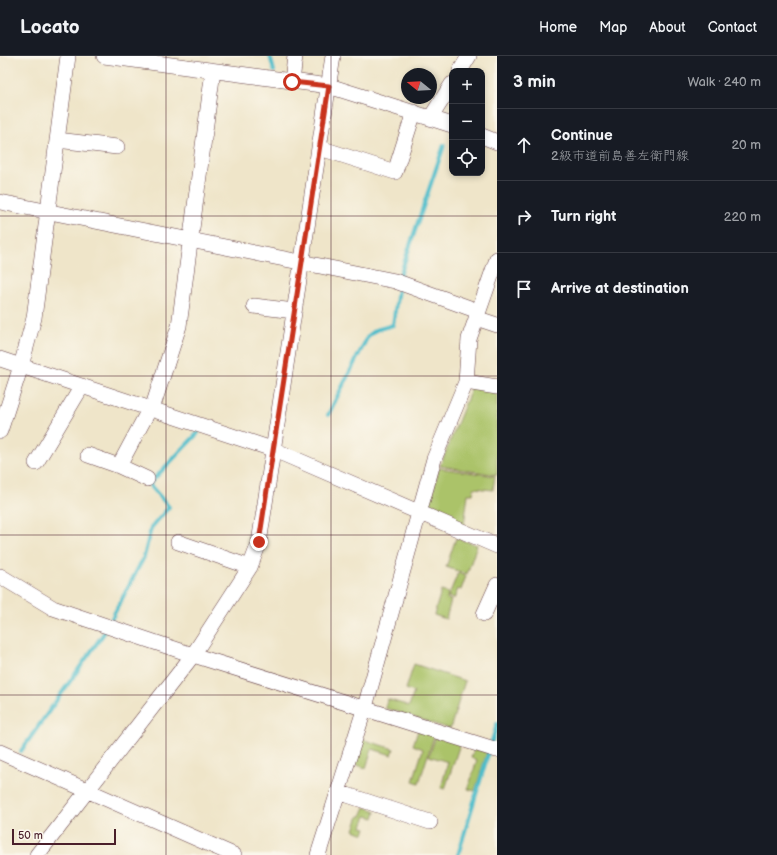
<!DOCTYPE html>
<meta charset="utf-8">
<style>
body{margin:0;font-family:"Balsamiq Sans","Klee One",sans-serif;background:#242831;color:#f1f3f6}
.controls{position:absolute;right:12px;top:12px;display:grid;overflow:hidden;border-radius:8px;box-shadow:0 2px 6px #0003}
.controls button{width:36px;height:36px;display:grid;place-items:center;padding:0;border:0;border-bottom:1px solid #363941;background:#171b24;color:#f1f3f6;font:20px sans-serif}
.compass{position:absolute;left:401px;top:12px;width:36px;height:36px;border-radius:50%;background:#171b24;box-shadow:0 2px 6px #0003;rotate:288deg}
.scale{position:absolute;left:12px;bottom:10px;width:104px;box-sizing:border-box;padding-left:4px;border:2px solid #4a1f2b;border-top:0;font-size:11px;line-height:14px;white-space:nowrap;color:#4a1f2b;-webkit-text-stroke:3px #fbf7ec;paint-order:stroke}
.stop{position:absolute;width:12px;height:12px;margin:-9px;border:3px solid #c8321e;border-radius:50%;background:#fff}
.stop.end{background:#c8321e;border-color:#fff;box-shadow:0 1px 4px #0008}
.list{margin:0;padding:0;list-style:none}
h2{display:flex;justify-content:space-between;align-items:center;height:52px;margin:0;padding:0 16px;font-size:17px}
h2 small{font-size:13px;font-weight:400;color:#9ea1a6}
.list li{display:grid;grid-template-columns:26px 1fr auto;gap:12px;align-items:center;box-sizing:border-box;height:72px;padding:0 16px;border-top:1px solid #363941}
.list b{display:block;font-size:15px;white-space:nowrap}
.list p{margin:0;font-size:13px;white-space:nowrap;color:#9ea1a6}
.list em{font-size:13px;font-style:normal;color:#9ea1a6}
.icon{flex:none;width:22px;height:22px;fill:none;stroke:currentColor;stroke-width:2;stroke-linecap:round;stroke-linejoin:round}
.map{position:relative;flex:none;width:497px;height:799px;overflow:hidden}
header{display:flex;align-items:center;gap:24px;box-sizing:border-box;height:56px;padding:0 20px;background:#171b24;border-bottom:1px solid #363941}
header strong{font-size:19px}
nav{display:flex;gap:22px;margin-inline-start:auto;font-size:14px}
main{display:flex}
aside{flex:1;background:#171b24}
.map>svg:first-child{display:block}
.green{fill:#abc369;stroke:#7a714a}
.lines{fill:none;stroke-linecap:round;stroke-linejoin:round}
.stream{stroke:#50bdca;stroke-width:4}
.minor-casing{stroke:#633d43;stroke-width:16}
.minor{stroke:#fff;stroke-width:15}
.route{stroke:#c8321e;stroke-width:5}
.grid{fill:none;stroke:#4a1f2b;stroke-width:1;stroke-opacity:0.55}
</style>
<header>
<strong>Locato</strong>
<nav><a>Home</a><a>Map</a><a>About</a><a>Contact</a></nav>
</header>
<main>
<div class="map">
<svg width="497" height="799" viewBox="0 0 497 799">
<rect width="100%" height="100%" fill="#fbf7ec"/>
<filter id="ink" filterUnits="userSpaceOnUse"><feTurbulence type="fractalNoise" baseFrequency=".025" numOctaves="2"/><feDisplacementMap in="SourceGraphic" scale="8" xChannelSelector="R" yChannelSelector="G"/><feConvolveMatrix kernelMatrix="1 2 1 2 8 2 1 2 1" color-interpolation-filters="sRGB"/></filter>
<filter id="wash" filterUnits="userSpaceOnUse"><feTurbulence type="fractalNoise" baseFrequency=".012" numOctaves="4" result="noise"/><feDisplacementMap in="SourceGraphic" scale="16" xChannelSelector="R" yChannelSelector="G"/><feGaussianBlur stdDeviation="0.9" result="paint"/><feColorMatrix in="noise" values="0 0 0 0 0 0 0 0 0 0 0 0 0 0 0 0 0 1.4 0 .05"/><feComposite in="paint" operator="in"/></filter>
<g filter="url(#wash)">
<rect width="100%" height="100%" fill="#efe5c9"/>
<path class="green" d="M472 331 497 336V419L440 410Z
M439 412 495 420 493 434 474 432 473 438H468L464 470 434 459 429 451Z
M456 482 477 489 467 518 446 511Z
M458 517 466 520 461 534 458 533 454 543 448 541Z
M441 535 448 537 447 543 451 544 446 563 434 559Z
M414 608 465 625 450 673 385 652 387 643 409 650 414 636 406 633Z
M419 672 435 677 419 727 413 725 423 693 413 689Z
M437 677 461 685 445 733 441 732 448 706 429 700Z
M361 683 394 693 392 699 372 693 366 712 354 708Z
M474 693 487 696 475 735 468 733 477 704 471 702Z
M365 751 376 755 374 762 366 760 362 771 366 772 364 778 354 774 359 760H361Z"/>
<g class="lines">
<path class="stream" d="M270 0 274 15
M399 222 444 89
M328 359 368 280 376 274 393 269 398 233
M21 695 104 577 144 501 151 472 169 451 149 428 198 377
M458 799 497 668"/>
</g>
</g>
<g filter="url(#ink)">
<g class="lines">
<g class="minor-casing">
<path id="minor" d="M104 0 329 30 452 69
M460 15 469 0
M292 26 295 0
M431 61 452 28
M482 80 497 86
M57 84 117 91
M320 92 395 116 414 56
M0 146 395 225 478 255
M254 250 294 255
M476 262 497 269
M0 303 272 393 497 490
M466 326 497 331
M152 353 179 270 213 15
M0 375 21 310 34 262 68 0
M88 399 119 410 150 352
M36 407 82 330
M119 410 147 423
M178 486 250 511
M0 520 53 552 193 599 497 694
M484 558 497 529
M0 696 234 799
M338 736 430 766
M37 799 193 599 250 511 259 487 333 0
M318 799 365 651 434 403 466 326 469 283 497 203"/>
</g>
<use href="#minor" class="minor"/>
</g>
</g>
<g class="lines" filter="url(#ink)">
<path class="route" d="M259 486 329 30 292 26"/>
</g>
<path class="grid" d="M166 0V799M331 0V799M0 160H497M0 320H497M0 479H497M0 639H497"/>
</svg>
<div class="controls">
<button>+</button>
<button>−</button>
<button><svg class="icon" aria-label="locate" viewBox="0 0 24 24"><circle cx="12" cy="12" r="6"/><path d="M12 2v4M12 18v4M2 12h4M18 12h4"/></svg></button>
</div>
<svg class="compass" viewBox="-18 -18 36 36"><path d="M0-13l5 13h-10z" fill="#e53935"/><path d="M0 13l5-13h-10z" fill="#9ea1a6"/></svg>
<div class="scale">50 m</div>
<div class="stop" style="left:292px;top:26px"></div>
<div class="stop end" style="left:259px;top:486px"></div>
</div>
<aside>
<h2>3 min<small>Walk · 240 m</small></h2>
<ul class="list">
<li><svg class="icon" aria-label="ahead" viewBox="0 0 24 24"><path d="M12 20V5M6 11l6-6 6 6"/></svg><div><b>Continue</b><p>2級市道前島善左衛門線</p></div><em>20 m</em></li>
<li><svg class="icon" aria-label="right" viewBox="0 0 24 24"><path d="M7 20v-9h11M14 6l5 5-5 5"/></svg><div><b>Turn right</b></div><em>220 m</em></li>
<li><svg class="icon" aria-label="arrive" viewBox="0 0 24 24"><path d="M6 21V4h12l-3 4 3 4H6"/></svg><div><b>Arrive at destination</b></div></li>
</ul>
</aside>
</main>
